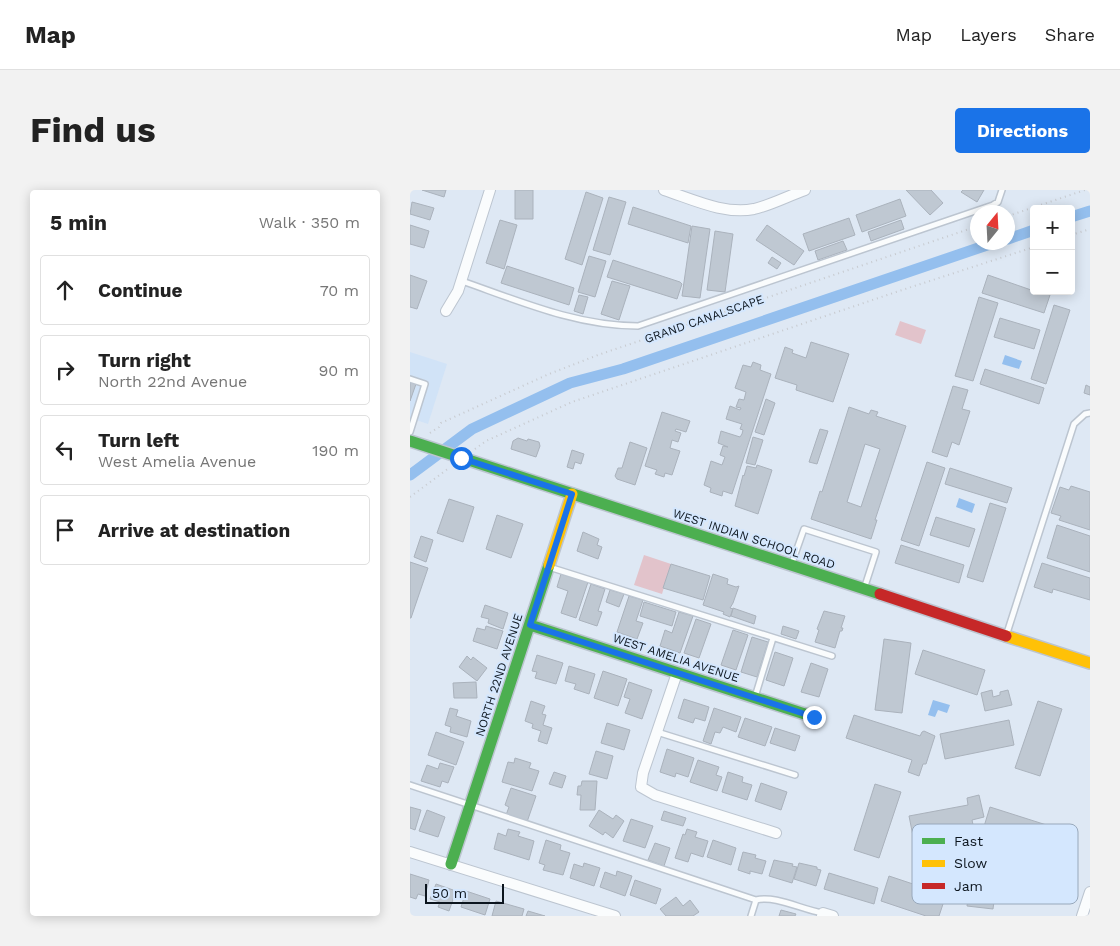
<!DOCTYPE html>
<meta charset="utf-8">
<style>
body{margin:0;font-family:"Work Sans",sans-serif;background:#f2f2f2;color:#222}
.controls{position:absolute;right:15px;top:15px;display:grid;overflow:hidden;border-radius:5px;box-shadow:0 2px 12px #0003}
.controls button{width:45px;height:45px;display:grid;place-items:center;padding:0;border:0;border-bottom:1px solid #e0e0e0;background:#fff;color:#222;font:25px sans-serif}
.compass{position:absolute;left:560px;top:15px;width:45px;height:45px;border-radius:50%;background:#fff;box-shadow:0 2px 12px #0003;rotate:18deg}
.scale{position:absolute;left:15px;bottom:12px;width:79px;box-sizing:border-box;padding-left:5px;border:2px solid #0c151e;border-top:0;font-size:14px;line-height:18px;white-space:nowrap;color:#0c151e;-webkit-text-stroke:4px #d4e7fe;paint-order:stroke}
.stop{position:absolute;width:15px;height:15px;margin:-11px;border:4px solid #1a73e8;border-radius:50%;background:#fff}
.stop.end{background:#1a73e8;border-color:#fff;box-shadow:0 1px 5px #0008}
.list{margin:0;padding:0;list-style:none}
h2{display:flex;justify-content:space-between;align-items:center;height:65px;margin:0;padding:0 20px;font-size:21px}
h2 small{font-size:16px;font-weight:400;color:#767676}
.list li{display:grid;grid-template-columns:32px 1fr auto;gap:15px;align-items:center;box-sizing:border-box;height:70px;margin:0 10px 10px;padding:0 10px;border:1px solid #e0e0e0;border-radius:5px}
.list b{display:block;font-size:19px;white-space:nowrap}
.list p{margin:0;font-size:16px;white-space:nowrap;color:#767676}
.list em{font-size:16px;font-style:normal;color:#767676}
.icon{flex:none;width:28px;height:28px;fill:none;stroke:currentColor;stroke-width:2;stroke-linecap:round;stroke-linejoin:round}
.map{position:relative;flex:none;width:680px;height:726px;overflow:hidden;border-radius:5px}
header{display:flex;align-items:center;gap:30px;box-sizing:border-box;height:70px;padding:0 25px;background:#fff;border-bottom:1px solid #e0e0e0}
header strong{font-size:24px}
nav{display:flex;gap:28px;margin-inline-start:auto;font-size:18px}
.intro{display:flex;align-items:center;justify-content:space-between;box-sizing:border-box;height:120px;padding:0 30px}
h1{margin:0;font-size:35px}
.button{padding:12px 22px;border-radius:5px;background:#1a73e8;color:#fff;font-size:18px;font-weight:700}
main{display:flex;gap:30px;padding:0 30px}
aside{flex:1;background:#fff;border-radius:5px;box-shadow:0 2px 12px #0003}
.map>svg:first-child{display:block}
.built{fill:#d1e3f7}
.green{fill:#e2c3cb}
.water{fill:#94bfee}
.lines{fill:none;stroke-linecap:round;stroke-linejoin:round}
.canal{stroke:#94bfee;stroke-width:11}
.building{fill:#bfc8d2;stroke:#aab2bc;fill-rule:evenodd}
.lane-casing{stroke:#bcc5d0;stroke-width:8}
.street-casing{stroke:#bcc5d0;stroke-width:12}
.fast-casing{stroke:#bcc5d0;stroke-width:14}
.slow-casing{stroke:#bcc5d0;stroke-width:14}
.jam-casing{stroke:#bcc5d0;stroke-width:14}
.path{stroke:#c7cacf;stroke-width:2;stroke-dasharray:1 4;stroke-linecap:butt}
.lane{stroke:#fafcfd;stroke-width:5}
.street{stroke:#fafcfd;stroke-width:10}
.fast{stroke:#4caf50;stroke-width:11}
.slow{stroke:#ffc107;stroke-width:11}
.jam{stroke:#c62828;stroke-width:11}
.route{stroke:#1a73e8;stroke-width:6}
.labels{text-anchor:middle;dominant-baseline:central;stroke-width:4;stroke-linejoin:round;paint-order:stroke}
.street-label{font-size:12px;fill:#0c151e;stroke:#d4e7fe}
.key{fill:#d4e7fe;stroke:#98a8bb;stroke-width:1}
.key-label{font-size:14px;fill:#0c151e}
</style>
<header>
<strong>Map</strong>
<nav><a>Map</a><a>Layers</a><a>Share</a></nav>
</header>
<div class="intro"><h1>Find us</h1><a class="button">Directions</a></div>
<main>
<aside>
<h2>5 min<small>Walk · 350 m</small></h2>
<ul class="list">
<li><svg class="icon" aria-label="ahead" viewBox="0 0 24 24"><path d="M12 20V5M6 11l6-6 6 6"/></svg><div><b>Continue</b></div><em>70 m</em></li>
<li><svg class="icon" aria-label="right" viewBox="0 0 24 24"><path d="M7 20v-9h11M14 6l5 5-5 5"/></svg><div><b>Turn right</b><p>North 22nd Avenue</p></div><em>90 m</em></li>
<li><svg class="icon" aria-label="left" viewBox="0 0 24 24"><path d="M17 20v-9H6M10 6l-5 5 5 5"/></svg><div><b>Turn left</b><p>West Amelia Avenue</p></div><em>190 m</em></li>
<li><svg class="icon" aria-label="arrive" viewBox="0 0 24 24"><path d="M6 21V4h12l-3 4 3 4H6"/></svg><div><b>Arrive at destination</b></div></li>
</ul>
</aside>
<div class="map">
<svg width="680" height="726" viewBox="0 0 680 726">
<rect width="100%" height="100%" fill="#dee8f4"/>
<path class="built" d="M0 162 37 174 18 234 0 228Z"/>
<path class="green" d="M490 131 516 140 511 154 485 145Z
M234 365 261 374 252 404 224 395Z"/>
<path class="water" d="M595 165 612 171 609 179 592 174Z
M549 308 565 314 562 323 546 317Z
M523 510 540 515 537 523 528 520 525 527 518 525Z"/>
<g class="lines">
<path class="canal" d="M661 27 680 21
M598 49 624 40
M0 285 62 239 160 193 213 179 586 52"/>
</g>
<path class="building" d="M12 0H36L34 7Z
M105 0H123V29H105Z
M496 0H521L533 13 520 25Z
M553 0H574L567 12 551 2Z
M176 2 193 8 172 75 155 69Z
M199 7 216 12 200 65 183 60Z
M490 9 496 26 452 42 446 25Z
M2 12 24 18 20 30 0 24Z
M223 17 281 36 278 53 218 34Z
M439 28 445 45 399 61 393 44Z
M90 30 107 35 94 79 76 73Z
M491 30 494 39 461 51 458 42Z
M0 35 19 41 14 58 0 54Z
M357 35 394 61 384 75 346 50Z
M282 36 300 39 290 108 272 106Z
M305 41 323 44 315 102 297 100Z
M433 51 437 60 408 70 405 61Z
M179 66 196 71 185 107 168 102Z
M362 67 371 73 367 79 358 73Z
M203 70 270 92 272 94 267 109 197 87Z
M97 76 164 98 159 115 91 93Z
M0 85 17 91 7 119 0 117Z
M578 85 624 101 640 105 634 123 572 103Z
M202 91 220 96 209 130 191 124Z
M169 105 178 107 173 124 164 121Z
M569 107 588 113 563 191 545 186Z
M644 115 660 120 636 194 621 189Z
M590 128 630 140 624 159 584 147Z
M401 152 439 164 423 212 386 200 387 195 365 188 375 157 383 160 382 163 396 168Z
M343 172 351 175 350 180 361 184 322 304 313 301 312 306 300 302 301 298 294 295 301 271 312 275 315 267 310 265 313 256 318 257 308 253 311 241 330 247 332 244 333 240 330 239 332 234 316 229 320 216 330 220 331 218 326 217 329 209 334 210 336 202 325 198 333 175 341 177Z
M575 179 634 198 629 214 570 194Z
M0 192 6 194 0 211Z
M676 195 680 197V205L674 203Z
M543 196 558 200 552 219 560 221 549 255 542 252 537 267 522 262Z
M356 209 365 213 354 245 345 242Z
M439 217 459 224 461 220 468 222 466 226 496 236 465 330H467L461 349 401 329 410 301 412 302ZM455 254 470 259 451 317 437 312Z
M252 222 280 231 276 242 266 239 265 241 271 243 268 252 262 250 260 258 270 261 262 285 255 283 254 287 245 284 247 280 235 276Z
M410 239 418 241 407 274 399 272Z
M343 247 353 250 345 275 336 273Z
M108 248 117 251 118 249 129 252 130 256 126 267 101 259 103 251Z
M220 252 237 258 225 295 207 289 205 286 208 278H212Z
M162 260 174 264 171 274 165 272 163 279 157 277Z
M517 272 535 278 509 356 491 350Z
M347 275 362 280 348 324 325 316 333 285 334 286 337 276 346 278Z
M540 278 602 298 597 313 535 294Z
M661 296 680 302V340L649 330 651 326 641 323 650 297 659 300Z
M39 309 64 317 53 352 27 343Z
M580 313 596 318 573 392 557 387Z
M87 325 113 334 101 368 76 359Z
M526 327 565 339 559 357 520 345Z
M647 335 680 346V382L637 368Z
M173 342 189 349 187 355 192 357 188 369 167 361Z
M11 346 23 350 16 372 4 367Z
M491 355 554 375 549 393 485 373Z
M0 372 18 378 1 428H0Z
M632 373 680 388V410L643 399 642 403 624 397Z
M261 374 300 386 293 410 253 398Z
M151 384 178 392 166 428 151 423 158 401 147 397Z
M303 384 318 389 317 394 326 397 329 396 323 413 320 418 323 419 320 427 313 424 314 422 293 415Z
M181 394 195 399 188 421 192 422 187 436 169 430Z
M200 400 214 404 209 417 196 412Z
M219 406 233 410 226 431 233 433 227 449 207 442Z
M234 412 266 422 262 436 230 426Z
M75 415 98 423 93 439 78 433 79 429 71 427Z
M323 418 346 426 344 434 321 426Z
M414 421 435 426 431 438H433L432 441H430L425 458 405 452 409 440 407 439Z
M269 422 283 426 270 463 250 456 255 440 262 443Z
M286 429 301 434 289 468 274 463Z
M76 436 93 441 87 459 63 451 67 438 75 440Z
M373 436 389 441 386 449 371 444Z
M323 440 338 445 326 480 311 475Z
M342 447 358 452 347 487 331 482Z
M474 449 501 453 492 523 465 520Z
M513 460 575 480 567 505 505 484Z
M365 462 383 468 374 496 356 490Z
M127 465 153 473 146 494 125 488 127 482 122 481Z
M57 466 61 470 63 467 77 478 67 491 49 477Z
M401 473 418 479 409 507 391 502Z
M159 476 185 484 179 504 164 499 166 494 155 491Z
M193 481 217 489 208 516 184 508Z
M66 492 67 508H44L43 493Z
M219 492 242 500 232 529 215 523 220 509 214 507Z
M582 500 583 507 590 505V502L598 500 602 515 575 521 571 503Z
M274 509 299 517 295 531 285 528 283 533 268 528Z
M121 511 135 516 132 524 136 525 133 535 142 538 137 554 128 551 131 541 122 538 123 534 115 531Z
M628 511 652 519 630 586 605 578Z
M40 518 48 520 46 526 61 531 57 547 40 542 41 537 35 535Z
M304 518 331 527 326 542 313 537 310 543 305 542 301 554 293 551Z
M444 525 510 546 512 542 514 541 525 546 516 574H513L509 586 498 582 502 570 436 548Z
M335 528 362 537 355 556 328 547Z
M599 530 604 555 535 569 530 544Z
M197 533 220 540 214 560 191 553Z
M365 538 390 546 385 561 360 553Z
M26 542 54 552 46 575 18 565Z
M257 559 284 568 278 587 266 583 265 587 250 582Z
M186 561 203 566 197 589 179 584Z
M105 568 121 573 119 578 129 581 122 601 92 592 98 572 104 573Z
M288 570 309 577 306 585 312 587 307 601 280 592Z
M30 573 44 577 38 593 32 591 30 597 11 591 17 575 28 579Z
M144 582 156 586 152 598 139 594Z
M318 582 333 587 332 592 342 595 337 610 312 602Z
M172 591H187L185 620H170L171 605H167L168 596H171Z
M351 593 377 602 371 620 345 611Z
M465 594 491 602 469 668 444 660Z
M101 598 126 606 117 632 96 625 99 617 95 615Z
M569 605 574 627 562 630 564 639 504 651 499 626 558 615 557 608Z
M0 617 11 620 5 640 0 638Z
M580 617 646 638 639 663 572 643Z
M17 620 35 627 28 647 9 641Z
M189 620 203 629 206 625 214 631 203 648 195 642 193 645 179 636Z
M254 621 276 628 273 636 251 630Z
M221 629 243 636 235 658 213 651Z
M98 639 110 642 108 646 124 651 119 670 84 659 88 643 96 646Z
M277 639 287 642 285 647 298 651 293 667 281 663 278 672 265 668 273 644 275 645Z
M136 650 151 655 150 660 160 663 153 685 133 680 135 675 129 673Z
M303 650 326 658 321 675 297 667Z
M245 653 260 658 254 676 238 670Z
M565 654 591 657 583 719 557 716Z
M333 662 346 665 345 668 356 671 352 684 340 681V684L328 680Z
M364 670 383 674 382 676 387 677 382 693 359 686Z
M174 673 190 678 184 696 160 688 164 674 173 677Z
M389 673 407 677V679L411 680 406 696 384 689Z
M207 681 222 686 215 706 190 697 195 682 206 686Z
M419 683 468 698 464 714 414 699Z
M0 684 19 690 15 706 8 704 6 709 0 707Z
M479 686 536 705 529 726H516L471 711Z
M225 690 251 699 246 714 220 705Z
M26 694 46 701 39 721 28 717 30 712 20 709Z
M56 701 80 709 75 725 51 717Z
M266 707 273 716 280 710 289 722 283 726H256L250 719Z
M86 711 114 719 112 726H82Z
M371 720 386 724 385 726H369Z
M118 721 135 726H116Z"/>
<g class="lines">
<g class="lane-casing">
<path id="lane" d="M52 91C109 111 167 136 228 136L583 15 588 12 592 0
M0 189 15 194 0 242
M382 373 394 339 466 362 454 399
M139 377 422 466
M597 443 664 234 675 224 680 223
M345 507 363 448
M247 542 385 585
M0 595 346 710C366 705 392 720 413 723
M341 726 346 710"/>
</g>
<g class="street-casing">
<path id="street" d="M254 0C282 9 314 25 344 19 361 15 378 6 395 0
M36 121 48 101 80 0
M267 483 233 583 231 597 245 605 366 643
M0 662 205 726
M412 726 413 723 423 726
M672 726 680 702"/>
</g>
<g class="fast-casing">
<path id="fast" d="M0 251 470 404
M120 435 404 527
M41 674 139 375"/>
</g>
<g class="slow-casing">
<path id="slow" d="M139 375 162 304
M596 446 680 473"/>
</g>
<g class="jam-casing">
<path id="jam" d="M470 404 596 446"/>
</g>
<path class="path" d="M598 26 675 0
M661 45 680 39
M20 243 29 237 31 233 139 184 188 165 568 36
M65 259 76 251 162 212 489 101 624 57
M0 307 39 278"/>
<use href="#lane" class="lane"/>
<use href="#street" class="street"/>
<use href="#fast" class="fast"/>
<use href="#slow" class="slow"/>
<use href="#jam" class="jam"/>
</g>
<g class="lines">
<path class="route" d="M51 268 162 304 120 435 404 527"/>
</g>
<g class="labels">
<g class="street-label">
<text transform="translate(294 129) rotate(-19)">GRAND CANALSCAPE</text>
<text transform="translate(344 349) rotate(18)">WEST INDIAN SCHOOL ROAD</text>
<text transform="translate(266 468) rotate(18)">WEST AMELIA AVENUE</text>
<text transform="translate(89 485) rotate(-72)">NORTH 22ND AVENUE</text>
</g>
</g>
<rect x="502" y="634" width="166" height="80" rx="8" class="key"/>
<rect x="512" y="648" width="23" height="6" fill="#4caf50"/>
<rect x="512" y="670" width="23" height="7" fill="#ffc107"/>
<rect x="512" y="693" width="23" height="6" fill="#c62828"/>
<g class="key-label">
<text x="544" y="656">Fast</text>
<text x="544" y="678">Slow</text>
<text x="544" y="701">Jam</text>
</g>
</svg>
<div class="controls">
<button>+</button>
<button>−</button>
</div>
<svg class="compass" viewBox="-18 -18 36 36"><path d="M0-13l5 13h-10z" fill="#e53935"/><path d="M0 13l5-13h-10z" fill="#767676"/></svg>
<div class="scale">50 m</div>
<div class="stop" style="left:51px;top:268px"></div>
<div class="stop end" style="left:404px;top:527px"></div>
</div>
</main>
